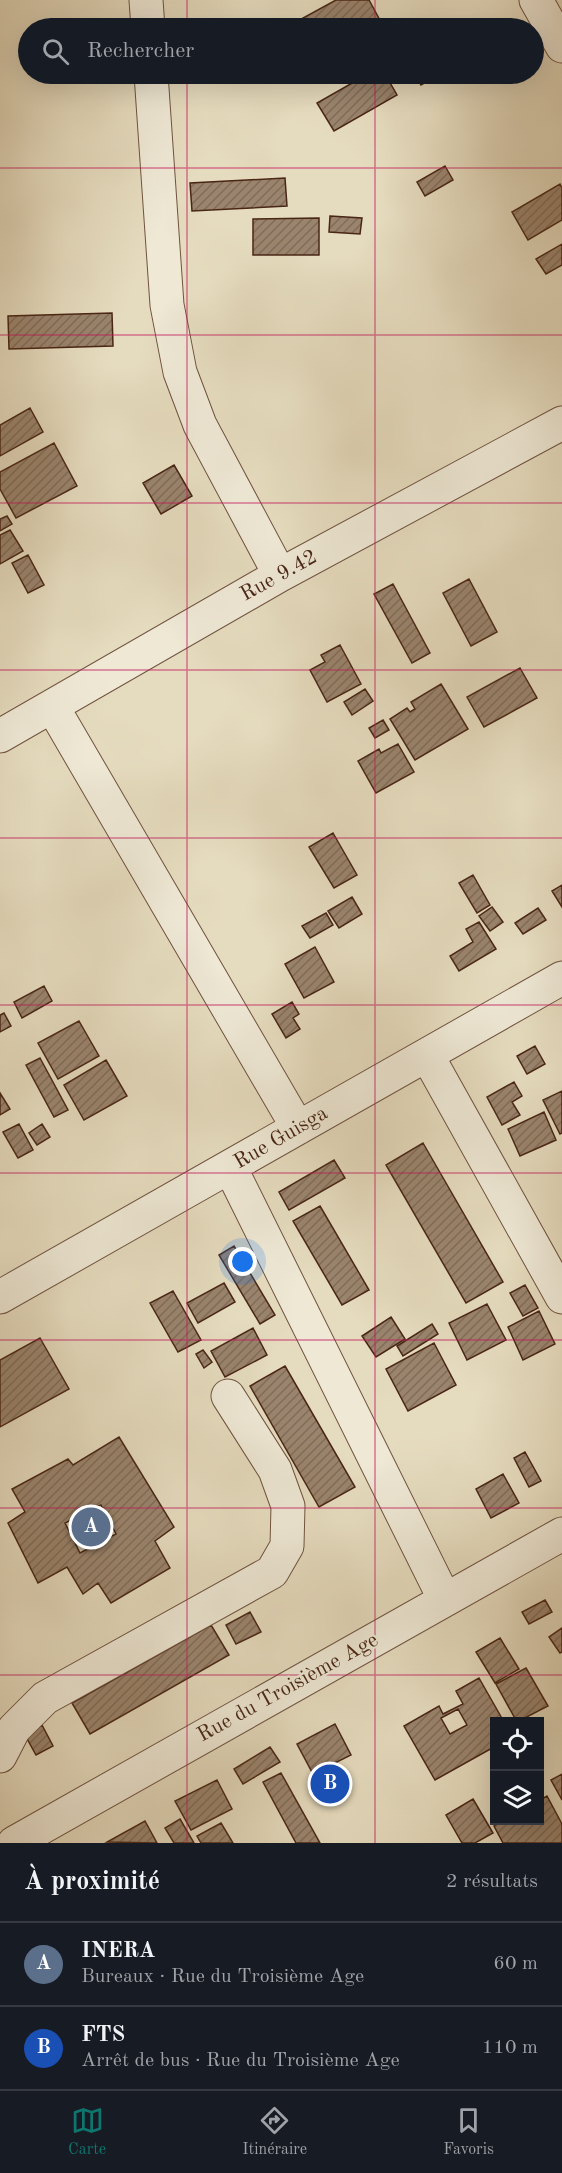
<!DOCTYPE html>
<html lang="fr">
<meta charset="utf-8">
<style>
body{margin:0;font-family:"Old Standard TT",serif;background:#242831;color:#f1f3f6}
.controls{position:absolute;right:18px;bottom:18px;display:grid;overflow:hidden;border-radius:0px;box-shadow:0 6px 24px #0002}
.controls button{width:54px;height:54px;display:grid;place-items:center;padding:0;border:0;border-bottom:2px solid #363941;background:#171b24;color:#f1f3f6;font:30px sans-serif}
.you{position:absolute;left:243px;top:1262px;width:21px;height:21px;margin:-15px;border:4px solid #fff;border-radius:50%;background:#1a73e8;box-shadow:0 0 0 9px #1a73e833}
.badge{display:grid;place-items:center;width:39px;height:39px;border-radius:50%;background:#0f766e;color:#fff;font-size:20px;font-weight:700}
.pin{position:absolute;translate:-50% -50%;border:3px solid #fff;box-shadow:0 2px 6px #0006}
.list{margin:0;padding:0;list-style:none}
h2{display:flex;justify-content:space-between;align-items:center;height:78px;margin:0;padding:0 24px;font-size:26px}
h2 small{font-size:20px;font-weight:400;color:#9ea1a6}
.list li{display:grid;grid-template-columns:39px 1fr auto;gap:18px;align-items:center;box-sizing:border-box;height:84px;padding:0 24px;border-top:2px solid #363941}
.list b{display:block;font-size:22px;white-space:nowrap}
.list p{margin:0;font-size:20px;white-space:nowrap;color:#9ea1a6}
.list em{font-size:20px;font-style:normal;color:#9ea1a6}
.icon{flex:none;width:33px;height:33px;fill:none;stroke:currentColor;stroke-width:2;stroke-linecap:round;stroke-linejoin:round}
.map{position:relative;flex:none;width:562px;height:1843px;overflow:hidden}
.search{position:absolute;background:#171b24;box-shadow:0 6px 24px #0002;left:18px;right:18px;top:18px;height:66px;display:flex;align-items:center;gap:15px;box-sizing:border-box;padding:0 21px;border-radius:33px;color:#9ea1a6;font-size:22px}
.sheet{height:246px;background:#171b24}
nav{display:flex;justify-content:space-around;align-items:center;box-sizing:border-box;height:84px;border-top:2px solid #363941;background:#171b24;font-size:16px;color:#9ea1a6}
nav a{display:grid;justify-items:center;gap:3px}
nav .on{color:#0f766e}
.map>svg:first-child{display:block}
.building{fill:url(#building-hatch);stroke:#492616;stroke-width:1.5;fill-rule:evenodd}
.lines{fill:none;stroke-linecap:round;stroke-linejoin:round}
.minor-casing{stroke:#705340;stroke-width:35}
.minor{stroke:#eee8d5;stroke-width:33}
.grid{fill:none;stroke:#c2185b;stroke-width:1.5;stroke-opacity:0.55}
.labels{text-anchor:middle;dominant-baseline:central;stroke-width:4.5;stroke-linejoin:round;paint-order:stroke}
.street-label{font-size:21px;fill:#492616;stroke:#eee8d5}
</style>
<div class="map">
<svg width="562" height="1843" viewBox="0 0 562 1843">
<defs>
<pattern id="building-hatch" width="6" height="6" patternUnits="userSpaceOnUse" patternTransform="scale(1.5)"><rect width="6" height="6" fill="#9a846d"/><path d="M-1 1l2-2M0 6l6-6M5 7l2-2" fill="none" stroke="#806c59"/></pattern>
</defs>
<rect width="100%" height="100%" fill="#e5dbbe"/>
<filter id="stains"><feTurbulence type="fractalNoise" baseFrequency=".00333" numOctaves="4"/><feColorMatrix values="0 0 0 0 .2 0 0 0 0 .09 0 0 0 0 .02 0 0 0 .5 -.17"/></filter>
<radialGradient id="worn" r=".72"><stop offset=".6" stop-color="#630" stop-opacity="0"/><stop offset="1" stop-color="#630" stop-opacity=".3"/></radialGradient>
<path class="building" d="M336 0H369L382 24 373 28H309L303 18Z
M368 74H385L397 95 334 131 317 103Z
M414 74H440L421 85Z
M445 166 453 180 425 196 417 182Z
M285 178 287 206 192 211 190 183Z
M560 184 562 188V220L528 240 512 212Z
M330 216 362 218 360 234 329 232Z
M319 218V255H253V219Z
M562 244V265L546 274 536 259Z
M112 313 113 346 9 349 8 316Z
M30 408 43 432 0 456V425Z
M54 443 77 486 16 518 0 489V472Z
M174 465 192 496 161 514 143 483Z
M7 516 12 524 0 531V519Z
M10 530 23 551 0 564V535Z
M28 555 44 585 28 593 12 563Z
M469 579 497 632 471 646 443 593Z
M393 584 430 653 412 663 374 594Z
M340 645 361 684 327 702 310 670 325 662 321 655Z
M520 668 537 698 484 727 467 697Z
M441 684 468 729 415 760 390 719 407 708 410 712 415 709 411 702Z
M365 689 373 701 352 715 344 702Z
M383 720 389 730 375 738 369 728Z
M398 744 414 772 376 793 358 761 379 749 381 753Z
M333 833 357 875 334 888 309 847Z
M473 875 490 905 477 913 459 883Z
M562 885V907L552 891Z
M352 897 362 914 339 928 328 911Z
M492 907 503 922 490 931 479 916Z
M538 908 546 920 523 934 515 923Z
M326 913 333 925 310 938 302 926Z
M479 922 496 949 459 971 450 956 473 942 466 929Z
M315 947 334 982 304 998 285 964Z
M44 986 52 1001 22 1018 14 1002Z
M292 1002 299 1014 293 1018 300 1029 286 1038 272 1014Z
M4 1013 11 1026 0 1032V1015Z
M79 1021 99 1056 58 1079 38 1043Z
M535 1046 545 1064 527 1074 517 1056Z
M40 1058 68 1110 54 1117 26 1065Z
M106 1060 127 1096 84 1120 64 1085Z
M514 1082 522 1096 512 1102 520 1115 502 1125 487 1097Z
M562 1091V1133L560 1134 543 1100Z
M0 1093 10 1109 0 1115Z
M544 1112 556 1140 520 1156 508 1129Z
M19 1124 33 1150 18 1158 3 1132Z
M42 1124 50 1137 37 1145 29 1133Z
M423 1143 503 1282 466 1303 386 1165Z
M334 1160 345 1178 289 1210 279 1192Z
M320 1206 369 1290 342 1305 293 1221Z
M234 1246 275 1315 260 1324 219 1255Z
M224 1283 235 1302 198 1323 187 1303Z
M525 1285 538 1308 523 1316 510 1293Z
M173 1291 201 1340 178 1352 150 1303Z
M487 1304 506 1340 467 1360 449 1323Z
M539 1311 555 1344 523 1360 508 1327Z
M391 1317 405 1339 376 1357 362 1336Z
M432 1324 438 1334 403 1356 397 1346Z
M253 1328 267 1355 225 1377 211 1351Z
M40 1338 69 1389 0 1427V1360Z
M434 1343 456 1385 408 1411 386 1369Z
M203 1350 212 1362 204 1368 196 1354Z
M285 1366 355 1487 319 1507 250 1386Z
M119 1437 174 1527 155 1541 170 1568 111 1603 98 1583 83 1594 67 1567 38 1583 8 1523 25 1512 12 1489 68 1459 73 1465ZM101 1505 116 1534 80 1553 65 1523Z
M525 1452 541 1481 529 1487 514 1458Z
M503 1474 519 1503 491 1518 476 1489Z
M545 1600 552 1612 529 1624 522 1612Z
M250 1612 261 1632 236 1644 226 1625Z
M211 1625 229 1655 90 1734 72 1703Z
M562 1628V1652L560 1653 549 1637Z
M500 1638 519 1669 495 1683 476 1652Z
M526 1668 548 1706 517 1722 496 1684Z
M479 1678 504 1722H494V1747L435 1780 404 1726 439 1706 443 1714 463 1704 456 1691ZM458 1709 467 1725 450 1734 441 1718Z
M335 1724 351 1755 313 1774 297 1744Z
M42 1725 53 1746 36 1755 25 1735Z
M270 1747 280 1762 243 1784 234 1769Z
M281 1773 320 1843H296L263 1782Z
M562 1774V1800L551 1780Z
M217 1780 232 1809 191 1830 175 1801Z
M547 1796 562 1824V1843H503L494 1826 503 1820H540V1800Z
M473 1799 493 1833 475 1843H462L446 1815Z
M180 1819 194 1843H174L165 1828Z
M145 1821 157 1843 107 1842Z
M221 1823 233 1843H201L197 1836Z"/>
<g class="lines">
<g class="minor-casing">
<path id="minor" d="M146 0 148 28
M536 0 562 46
M151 74 167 305 180 372 200 425 280 575
M52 706 298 1128
M0 736 280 575 562 423
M427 1055 562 1297
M230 1167 445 1600
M0 1297 562 978
M0 1756 14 1729 45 1698 272 1572 287 1546 288 1506 275 1470 228 1396
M14 1843 562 1534"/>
</g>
<use href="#minor" class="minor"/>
</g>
<path class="grid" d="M187 0V28M375 0V28M187 74V1843M375 74V1843M0 168H562M0 335H562M0 503H562M0 670H562M0 838H562M0 1005H562M0 1173H562M0 1340H562M0 1508H562M0 1675H562"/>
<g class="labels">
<g class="street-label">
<text transform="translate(279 576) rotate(-29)">Rue 9.42</text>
<text transform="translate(281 1138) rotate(-30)">Rue Guisga</text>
<text transform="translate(288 1688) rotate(-29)">Rue du Troisième Age</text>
</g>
</g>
<rect width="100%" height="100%" filter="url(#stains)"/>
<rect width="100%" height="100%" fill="url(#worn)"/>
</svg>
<div class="controls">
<button><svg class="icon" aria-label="locate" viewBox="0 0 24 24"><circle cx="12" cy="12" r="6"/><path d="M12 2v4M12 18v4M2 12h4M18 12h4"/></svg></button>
<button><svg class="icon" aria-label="layers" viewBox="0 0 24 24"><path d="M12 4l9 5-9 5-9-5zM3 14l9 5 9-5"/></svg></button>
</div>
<div class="you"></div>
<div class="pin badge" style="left:91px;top:1527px;background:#5c6f8a">A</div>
<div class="pin badge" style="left:330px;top:1784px;background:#1a4fb4">B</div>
<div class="search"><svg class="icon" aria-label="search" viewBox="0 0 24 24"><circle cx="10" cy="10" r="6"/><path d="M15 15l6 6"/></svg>Rechercher</div>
</div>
<section class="sheet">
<h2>À proximité<small>2 résultats</small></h2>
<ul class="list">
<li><span class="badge" style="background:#5c6f8a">A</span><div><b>INERA</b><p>Bureaux · Rue du Troisième Age</p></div><em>60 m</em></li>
<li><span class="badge" style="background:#1a4fb4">B</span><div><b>FTS</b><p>Arrêt de bus · Rue du Troisième Age</p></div><em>110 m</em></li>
</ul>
</section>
<nav>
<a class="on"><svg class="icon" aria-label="map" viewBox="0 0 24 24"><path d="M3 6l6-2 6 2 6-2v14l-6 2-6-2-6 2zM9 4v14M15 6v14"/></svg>Carte</a>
<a><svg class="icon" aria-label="directions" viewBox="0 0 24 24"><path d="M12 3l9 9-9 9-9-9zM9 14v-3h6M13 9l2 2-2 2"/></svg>Itinéraire</a>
<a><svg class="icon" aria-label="saved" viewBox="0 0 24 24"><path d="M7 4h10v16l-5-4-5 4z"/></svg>Favoris</a>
</nav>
